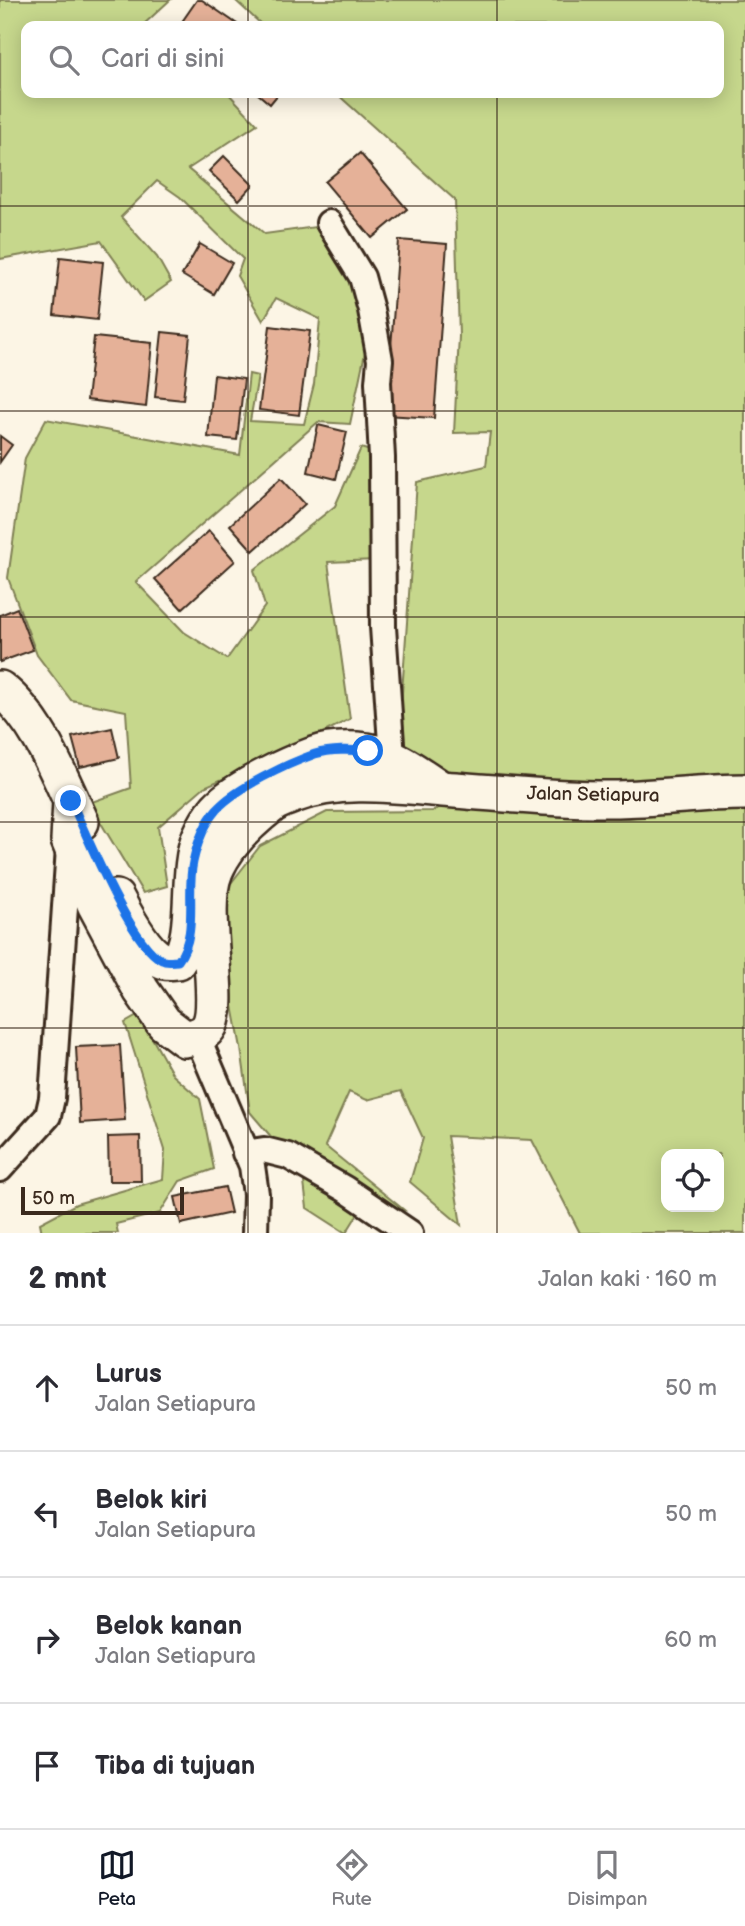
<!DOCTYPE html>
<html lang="id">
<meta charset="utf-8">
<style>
body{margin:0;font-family:"Balsamiq Sans",sans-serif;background:#f7f7f7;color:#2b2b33}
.controls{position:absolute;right:21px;bottom:21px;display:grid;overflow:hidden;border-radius:14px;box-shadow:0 4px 18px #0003}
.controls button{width:63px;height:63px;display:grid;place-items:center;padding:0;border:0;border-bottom:2px solid #e1e1e2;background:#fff;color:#2b2b33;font:35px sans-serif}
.scale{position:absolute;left:21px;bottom:18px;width:163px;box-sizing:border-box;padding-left:7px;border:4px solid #3b2a1e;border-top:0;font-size:19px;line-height:24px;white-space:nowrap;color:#3b2a1e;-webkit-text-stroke:5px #fcf5e5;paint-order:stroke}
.stop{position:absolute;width:21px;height:21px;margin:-16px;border:5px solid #1a73e8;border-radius:50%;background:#fff}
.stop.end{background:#1a73e8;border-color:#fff;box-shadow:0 2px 7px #0008}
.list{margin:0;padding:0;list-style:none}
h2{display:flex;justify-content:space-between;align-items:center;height:91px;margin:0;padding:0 28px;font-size:30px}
h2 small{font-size:23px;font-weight:400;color:#7c7c81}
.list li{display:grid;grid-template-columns:46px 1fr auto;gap:21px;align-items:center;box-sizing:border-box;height:126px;padding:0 28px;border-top:2px solid #e1e1e2}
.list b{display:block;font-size:26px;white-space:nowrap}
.list p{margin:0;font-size:23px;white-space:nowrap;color:#7c7c81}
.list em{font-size:23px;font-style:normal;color:#7c7c81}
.icon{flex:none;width:38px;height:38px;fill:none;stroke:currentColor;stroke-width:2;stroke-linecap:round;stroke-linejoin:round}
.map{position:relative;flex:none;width:745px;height:1233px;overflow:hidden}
.search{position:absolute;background:#fff;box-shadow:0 4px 18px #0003;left:21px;right:21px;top:21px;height:77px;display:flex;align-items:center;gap:18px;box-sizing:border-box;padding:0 24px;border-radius:14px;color:#7c7c81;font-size:26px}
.sheet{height:595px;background:#fff}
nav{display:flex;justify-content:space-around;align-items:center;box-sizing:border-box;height:98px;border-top:2px solid #e1e1e2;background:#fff;font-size:19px;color:#7c7c81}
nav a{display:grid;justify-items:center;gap:4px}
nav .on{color:#111827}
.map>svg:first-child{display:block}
.green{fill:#c6d78c;stroke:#808055;stroke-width:2;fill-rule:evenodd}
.building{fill:#e5b198;stroke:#3b2a1e;stroke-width:2}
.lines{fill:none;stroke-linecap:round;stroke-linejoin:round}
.street-casing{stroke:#3b2a1e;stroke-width:30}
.secondary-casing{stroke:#3b2a1e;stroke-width:40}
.street{stroke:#fcf5e5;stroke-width:24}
.secondary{stroke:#fcf5e5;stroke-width:35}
.route{stroke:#1a73e8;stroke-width:9}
.grid{fill:none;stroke:#3b2a1e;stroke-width:2;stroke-opacity:0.55}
.labels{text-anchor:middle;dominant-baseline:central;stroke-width:5;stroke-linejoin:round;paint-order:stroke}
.street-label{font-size:19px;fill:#3b2a1e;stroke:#fcf5e5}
</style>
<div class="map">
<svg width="745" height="1233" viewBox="0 0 745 1233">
<rect width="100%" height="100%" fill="#fcf5e5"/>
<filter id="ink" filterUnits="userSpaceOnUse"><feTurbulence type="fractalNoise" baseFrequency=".0143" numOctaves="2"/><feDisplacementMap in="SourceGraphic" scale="14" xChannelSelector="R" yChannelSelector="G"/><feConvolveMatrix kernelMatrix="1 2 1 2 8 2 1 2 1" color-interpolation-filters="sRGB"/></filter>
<g filter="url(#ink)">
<path class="green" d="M0 0H170L142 26H26V93H228L257 124 188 169 265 234 315 227 337 263 368 290 369 334 350 424 318 422 136 582 184 632 227 659 265 606 254 570 335 506 361 448 382 455 377 560 328 562 350 719 289 750 204 787 158 827 167 886 143 893 89 803 131 788 126 711 71 700 37 655 8 578 25 458 46 419 240 455 249 374 258 376 250 421 304 424 314 384 320 319 276 298 263 321 237 276 243 259 180 197 157 181 121 217 157 257 171 282 144 301 101 241 0 259Z
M235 0H745V1233H580L532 1140 447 1136 461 1225 410 1182 423 1138 401 1091 367 1100 349 1092 325 1146 404 1210 364 1204 346 1233 307 1208 303 1174 250 1112 241 1048 214 905 260 846 327 812 433 811 463 795 398 749 417 482 486 466 490 432 454 433 459 336 455 200 336 93H719V26H263ZM666 1154H719V1207H666Z
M139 1015 173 1075 200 1099 214 1169 180 1181 160 1213 116 1224 118 1233H42L40 1223 76 1204 163 1179 165 1150 125 1023Z"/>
<path class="building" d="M197 0H202L240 26H179Z
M257 93H279L270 104Z
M360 153 407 209 372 238 325 182Z
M224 156 253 185 239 200 209 171Z
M399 240 447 244 434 418 386 415Z
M200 244 232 263 214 294 182 275Z
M60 257 103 262 97 320 54 315Z
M270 326 310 331 299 415 259 410Z
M162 332 190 335 183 400 155 397Z
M94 337 152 343 146 407 87 400Z
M214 375 244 379 237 440 208 437Z
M318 425 347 432 336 479 308 472Z
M0 436 12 445 0 462Z
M281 478 305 504 253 551 230 525Z
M209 531 235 561 182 609 155 579Z
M17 608 33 650 0 662V615Z
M112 728 119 758 80 767 72 737Z
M120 1045 125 1120 80 1123 76 1047Z
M140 1136 141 1181H109L108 1137Z
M225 1187 231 1213 181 1224 175 1197Z"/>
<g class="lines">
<g class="street-casing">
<path id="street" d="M329 223 362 277 371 310 380 360 378 382 382 458 383 627 392 758
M197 1036 252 1166 256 1194 255 1233
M245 1153 264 1150 288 1156 345 1189 410 1233
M0 1169 48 1116 52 1098 69 848"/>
</g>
<g class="secondary-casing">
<path id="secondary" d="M0 689C39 719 60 778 81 822
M71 801 69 840 95 904 141 990 164 1023 185 1039C194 1037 203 1035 208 1028 225 1005 198 910 215 871 226 844 251 821 273 804 279 800 286 798 293 795 345 776 400 786 455 790 509 794 564 800 618 799 661 798 703 792 745 792
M116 898C125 915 144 952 162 960 167 963 173 961 178 961 199 934 185 872 200 837 204 828 211 816 217 809 236 788 287 765 314 755 330 749 350 749 367 751 393 755 416 772 438 787"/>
</g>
<use href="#street" class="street"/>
<use href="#secondary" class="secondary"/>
</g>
</g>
<g class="lines" filter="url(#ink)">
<path class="route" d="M71 801C86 834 132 947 162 960 167 963 173 961 178 961 199 934 186 893 193 862 197 844 205 823 217 809 236 788 287 764 315 754 332 749 350 750 368 751"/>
</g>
<path class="grid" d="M248 0V26M497 0V26M248 93V1233M497 93V1233M0 206H745M0 411H745M0 617H745M0 822H745M0 1028H745"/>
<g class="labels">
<g class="street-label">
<text transform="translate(593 795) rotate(1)">Jalan Setiapura</text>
</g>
</g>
</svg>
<div class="controls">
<button><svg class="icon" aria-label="locate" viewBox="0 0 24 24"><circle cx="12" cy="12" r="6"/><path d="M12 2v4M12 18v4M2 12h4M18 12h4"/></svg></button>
</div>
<div class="scale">50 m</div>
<div class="stop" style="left:368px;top:751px"></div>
<div class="stop end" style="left:71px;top:801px"></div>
<div class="search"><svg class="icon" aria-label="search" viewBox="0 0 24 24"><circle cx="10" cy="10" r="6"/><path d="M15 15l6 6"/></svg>Cari di sini</div>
</div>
<section class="sheet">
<h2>2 mnt<small>Jalan kaki · 160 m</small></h2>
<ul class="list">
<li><svg class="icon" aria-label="ahead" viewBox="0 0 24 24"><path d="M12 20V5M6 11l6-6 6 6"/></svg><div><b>Lurus</b><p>Jalan Setiapura</p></div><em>50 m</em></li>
<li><svg class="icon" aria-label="left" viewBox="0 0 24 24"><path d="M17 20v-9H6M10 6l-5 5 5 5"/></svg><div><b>Belok kiri</b><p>Jalan Setiapura</p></div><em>50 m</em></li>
<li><svg class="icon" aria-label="right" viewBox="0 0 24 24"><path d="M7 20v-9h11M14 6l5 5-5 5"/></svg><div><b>Belok kanan</b><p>Jalan Setiapura</p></div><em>60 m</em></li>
<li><svg class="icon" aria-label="arrive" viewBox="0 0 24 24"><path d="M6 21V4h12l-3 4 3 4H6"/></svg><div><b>Tiba di tujuan</b></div></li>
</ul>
</section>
<nav>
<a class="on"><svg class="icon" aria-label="map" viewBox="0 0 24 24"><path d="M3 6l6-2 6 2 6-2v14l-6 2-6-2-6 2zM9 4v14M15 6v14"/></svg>Peta</a>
<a><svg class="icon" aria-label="directions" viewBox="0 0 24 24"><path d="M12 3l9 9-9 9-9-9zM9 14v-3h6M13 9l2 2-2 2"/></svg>Rute</a>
<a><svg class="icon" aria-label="saved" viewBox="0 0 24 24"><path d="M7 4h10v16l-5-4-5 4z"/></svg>Disimpan</a>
</nav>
